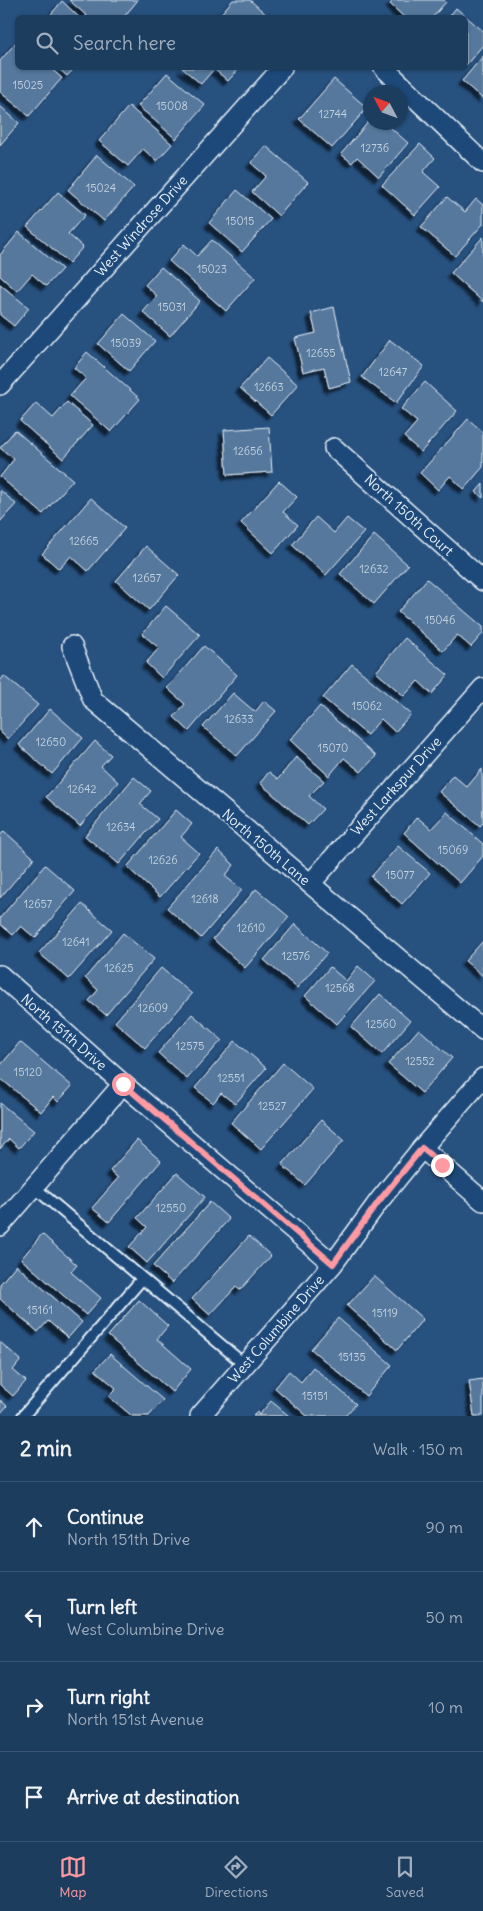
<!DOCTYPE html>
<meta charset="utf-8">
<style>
body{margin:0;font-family:Delius,sans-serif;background:#2a4868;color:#f1f3f6}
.compass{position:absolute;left:363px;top:85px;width:45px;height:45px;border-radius:50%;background:#1d3d5f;box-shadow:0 1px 4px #0004;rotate:311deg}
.stop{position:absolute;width:15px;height:15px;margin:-11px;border:4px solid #ff9aa2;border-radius:50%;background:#fff}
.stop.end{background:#ff9aa2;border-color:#fff;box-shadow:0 1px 5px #0008}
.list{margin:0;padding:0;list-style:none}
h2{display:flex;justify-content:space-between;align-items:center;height:65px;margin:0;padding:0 20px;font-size:21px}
h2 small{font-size:16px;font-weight:400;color:#a0aebd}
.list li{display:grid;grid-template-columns:32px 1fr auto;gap:15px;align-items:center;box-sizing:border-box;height:90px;padding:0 20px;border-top:1px solid #3b5674}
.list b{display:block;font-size:19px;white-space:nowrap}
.list p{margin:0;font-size:16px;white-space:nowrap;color:#a0aebd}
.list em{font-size:16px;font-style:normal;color:#a0aebd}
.icon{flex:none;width:28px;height:28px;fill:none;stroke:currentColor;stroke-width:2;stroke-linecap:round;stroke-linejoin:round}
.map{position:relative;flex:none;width:483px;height:1416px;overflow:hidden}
.search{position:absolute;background:#1d3d5f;box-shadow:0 1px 4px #0004;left:15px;right:15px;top:15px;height:55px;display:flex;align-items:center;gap:12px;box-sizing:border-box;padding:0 18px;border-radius:8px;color:#a0aebd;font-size:19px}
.sheet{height:425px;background:#1d3d5f}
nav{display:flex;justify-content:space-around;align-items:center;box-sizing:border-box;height:70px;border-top:1px solid #3b5674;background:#1d3d5f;font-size:14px;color:#a0aebd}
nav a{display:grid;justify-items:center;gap:2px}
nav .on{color:#ff9aa2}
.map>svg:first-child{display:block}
.building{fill:#57789d;stroke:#e8f1f8;filter:url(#shadow)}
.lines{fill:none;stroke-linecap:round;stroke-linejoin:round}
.lane-casing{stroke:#e8f1f8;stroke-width:14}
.street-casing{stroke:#e8f1f8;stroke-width:22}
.lane{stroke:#1f4a7a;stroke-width:10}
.street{stroke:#1f4a7a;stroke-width:19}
.route{stroke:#ff9aa2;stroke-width:6}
.labels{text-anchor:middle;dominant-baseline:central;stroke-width:4.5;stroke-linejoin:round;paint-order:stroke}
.number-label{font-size:11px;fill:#c4d3e1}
.street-label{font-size:14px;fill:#e8f1f8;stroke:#1f4a7a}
</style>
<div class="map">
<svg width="483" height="1416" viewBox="0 0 483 1416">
<defs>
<filter id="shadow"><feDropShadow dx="-4.5" dy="4.5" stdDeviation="1" flood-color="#0009"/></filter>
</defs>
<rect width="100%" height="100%" fill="#27517f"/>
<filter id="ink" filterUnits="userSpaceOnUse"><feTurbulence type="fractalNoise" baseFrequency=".02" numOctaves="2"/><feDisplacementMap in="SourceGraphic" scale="10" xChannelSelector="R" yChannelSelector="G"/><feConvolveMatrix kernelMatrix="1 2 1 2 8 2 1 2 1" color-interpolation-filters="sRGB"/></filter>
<g filter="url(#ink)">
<path class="building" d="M69 0H138L123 18H89Z
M233 0H250L270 18H217Z
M394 0H444L446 2 432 18H405L390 4Z
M62 1 80 18H48Z
M456 8 483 31V45L466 65V18H448Z
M18 40V68H50L62 78 29 116 0 92V61Z
M483 56V99L462 81Z
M58 68H75L67 76Z
M182 68H240L228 81 214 69 201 84Z
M167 73 205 105 176 139 138 106Z
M334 79 367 108 332 148 299 119Z
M0 106 19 123 0 145Z
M129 106 172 144 157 161 143 149 128 166 99 141Z
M370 120V122H384L408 143 379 177 357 157 352 163 341 154Z
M420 144 435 158 423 172 440 187 415 215 382 185Z
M266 146 308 182 279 216 252 192 266 176 251 163Z
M97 155 134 187 104 221 68 190Z
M237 190 271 219 242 252 209 223Z
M58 192 85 215 68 234 83 247 69 263 27 227Z
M447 197 465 212 476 199 483 205V224L455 256 421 227Z
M19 232 62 269 46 286 32 274 17 291 0 276V255Z
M483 237V302L451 273Z
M212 240 255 278 226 311 169 261 184 244 197 256Z
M161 267 200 301 170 336 143 312 157 296 145 285Z
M0 284 29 308 14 326 0 315Z
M334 307 351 382 329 388 324 367 303 372 295 338 316 333 311 313Z
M124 314 155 341 129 371 98 344Z
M390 340 424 366 396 403 362 377Z
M87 352 140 399 111 432 70 396 86 378 74 368Z
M267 358 298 385 271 415 240 388Z
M425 382 457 411 421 452 404 437 417 422 401 409Z
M67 402 93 425 63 459 20 421 36 403 53 418Z
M468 419 483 432V467L464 489 450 476 438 490 420 473Z
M269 427 272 472 227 475 224 430Z
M15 430 73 480 43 514 0 477 14 459 0 448Z
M279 481 297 497 283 512 298 525 273 553 241 523Z
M483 484V498L476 492Z
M0 490 16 504 0 522Z
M91 498 125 528 88 571 71 556 59 569 42 554Z
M316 517 334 533 347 518 364 532 326 575 292 545Z
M374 535 408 565 374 604 340 574Z
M146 546 179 575 149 610 116 581Z
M427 579 483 627V633L471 647 457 635 443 651 398 612Z
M166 606 200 635 162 678 146 663 159 648 142 634Z
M405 638 448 675 432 694 418 681 404 696 376 672Z
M204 646 237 675 189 731 174 717 185 704 167 688Z
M352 664 411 714 395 732 381 719 367 735 323 698Z
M4 676 38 705 8 739 0 732V681Z
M233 693 255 712 264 701 276 711 237 756 203 727Z
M320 706 376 756 361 772 344 758 329 776 290 740Z
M50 709 83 738 52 774 19 745Z
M95 741 111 755 101 766 118 782 80 826 46 797Z
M296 757 324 781 309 796 323 809 308 825 260 783 269 772 278 779Z
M482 769 483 823 480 826 439 792 453 775 467 787Z
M134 777 151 791 140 804 158 819 119 864 85 836Z
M176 810 192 824 181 837 199 853 160 897 127 867Z
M447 812 483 844V856L460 883 404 833 417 817 431 829Z
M4 831 34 858 0 898V836Z
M398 846 430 873 402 904 371 877Z
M218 850 234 865 225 876 242 890 201 938 167 908Z
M45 865 75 891 35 938 21 926 13 935 0 924V918Z
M256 889 289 917 245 968 213 939Z
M82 904 112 930 69 979 39 953Z
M295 924 327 953 297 988 264 960Z
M123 933 154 959 106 1015 89 1001 98 990 85 978Z
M483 941V976L465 961Z
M358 966 375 981 337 1024 305 996 330 967 346 981Z
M161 968 192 994 145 1048 115 1022Z
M380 994 410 1021 382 1054 351 1027Z
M192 1014 222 1040 187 1079 158 1053Z
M419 1029 452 1058 422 1093 388 1064Z
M235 1041 266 1068 235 1104 221 1093 213 1103 195 1088Z
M20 1042 72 1086 58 1102 53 1097 41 1112 0 1078V1066Z
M283 1063 313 1089 261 1149 231 1123Z
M0 1103 34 1131 19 1148 9 1139 0 1149Z
M321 1120 344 1140 305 1185 282 1165Z
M137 1140 161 1161 109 1222 92 1208 118 1178 110 1171Z
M177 1173 205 1197 147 1263 129 1247 147 1227 137 1218Z
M210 1202 229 1219 172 1283 153 1266Z
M42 1234 77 1265 71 1272 101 1298 86 1315 21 1259Z
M249 1236 271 1256 240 1290 236 1287 210 1315 192 1299Z
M16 1265 82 1322 68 1338 48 1321 38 1332 0 1299V1284Z
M374 1276 423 1319 397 1350 347 1306Z
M139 1300 168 1326 157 1339 191 1369 172 1392 108 1336Z
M338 1318 392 1365 366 1396 311 1349Z
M0 1342 21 1360 13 1370 26 1381 13 1396 0 1385Z
M110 1354 163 1400 149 1416H132L108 1396 116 1388 95 1370Z
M313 1367 356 1404 345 1416H307L275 1388 289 1371 301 1382Z
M483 1379V1416H474L469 1381Z
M0 1400 7 1406 0 1414Z
M271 1401 289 1416H253L257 1412 259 1415Z"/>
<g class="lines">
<g class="lane-casing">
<path id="lane" d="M34 1187 245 1365
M23 1416 142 1279"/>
</g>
<g class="street-casing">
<path id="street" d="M384 68 483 163
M0 385 282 68
M334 448 483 581
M72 646 93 700 483 1030
M310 884 483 688
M0 975 123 1084 333 1264
M422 1148 483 1201
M0 1226 123 1084
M200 1416 333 1264 379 1201 422 1148 483 1078"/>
</g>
<use href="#lane" class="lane"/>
<use href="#street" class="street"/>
</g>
</g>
<g class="lines" filter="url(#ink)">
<path class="route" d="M123 1084 333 1264 379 1201 422 1148 442 1165"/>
</g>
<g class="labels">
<g class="number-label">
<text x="28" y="85">15025</text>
<text x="172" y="106">15008</text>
<text x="333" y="114">12744</text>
<text x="375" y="148">12736</text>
<text x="101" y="188">15024</text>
<text x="240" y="221">15015</text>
<text x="212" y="269">15023</text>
<text x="172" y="307">15031</text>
<text x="126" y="343">15039</text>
<text x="321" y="353">12655</text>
<text x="393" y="372">12647</text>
<text x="269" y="387">12663</text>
<text x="248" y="451">12656</text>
<text x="84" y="541">12665</text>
<text x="374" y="569">12632</text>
<text x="147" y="578">12657</text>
<text x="440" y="620">15046</text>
<text x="367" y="706">15062</text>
<text x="239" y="719">12633</text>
<text x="51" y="742">12650</text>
<text x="333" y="748">15070</text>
<text x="82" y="789">12642</text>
<text x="121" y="827">12634</text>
<text x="453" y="850">15069</text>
<text x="163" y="860">12626</text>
<text x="400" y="875">15077</text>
<text x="205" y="899">12618</text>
<text x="38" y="904">12657</text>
<text x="251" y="928">12610</text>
<text x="76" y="942">12641</text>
<text x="296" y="956">12576</text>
<text x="119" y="968">12625</text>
<text x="340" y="988">12568</text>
<text x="153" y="1008">12609</text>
<text x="381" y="1024">12560</text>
<text x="190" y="1046">12575</text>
<text x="420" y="1061">12552</text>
<text x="28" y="1072">15120</text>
<text x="231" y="1078">12551</text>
<text x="272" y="1106">12527</text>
<text x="171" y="1208">12550</text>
<text x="40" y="1310">15161</text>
<text x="385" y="1313">15119</text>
<text x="352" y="1357">15135</text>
<text x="315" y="1396">15151</text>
</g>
<g class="street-label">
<text transform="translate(141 226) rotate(-48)">West Windrose Drive</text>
<text transform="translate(409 515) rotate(42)">North 150th Court</text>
<text transform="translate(396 786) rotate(-48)">West Larkspur Drive</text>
<text transform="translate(266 847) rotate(40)">North 150th Lane</text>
<text transform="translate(64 1032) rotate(41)">North 151th Drive</text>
<text transform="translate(276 1329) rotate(-49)">West Columbine Drive</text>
</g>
</g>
</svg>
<svg class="compass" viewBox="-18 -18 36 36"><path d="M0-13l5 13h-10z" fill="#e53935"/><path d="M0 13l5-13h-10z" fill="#a0aebd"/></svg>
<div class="stop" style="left:123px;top:1084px"></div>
<div class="stop end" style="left:442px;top:1165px"></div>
<div class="search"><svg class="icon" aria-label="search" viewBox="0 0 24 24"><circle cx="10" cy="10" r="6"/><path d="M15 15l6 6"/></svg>Search here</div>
</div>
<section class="sheet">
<h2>2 min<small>Walk · 150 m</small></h2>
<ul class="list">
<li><svg class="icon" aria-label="ahead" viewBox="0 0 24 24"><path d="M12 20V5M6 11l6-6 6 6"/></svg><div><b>Continue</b><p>North 151th Drive</p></div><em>90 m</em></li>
<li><svg class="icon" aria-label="left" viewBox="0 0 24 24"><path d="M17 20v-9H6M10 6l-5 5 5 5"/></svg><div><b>Turn left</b><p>West Columbine Drive</p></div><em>50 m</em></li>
<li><svg class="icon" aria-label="right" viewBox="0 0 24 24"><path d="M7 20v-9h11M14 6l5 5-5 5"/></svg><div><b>Turn right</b><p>North 151st Avenue</p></div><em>10 m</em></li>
<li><svg class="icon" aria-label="arrive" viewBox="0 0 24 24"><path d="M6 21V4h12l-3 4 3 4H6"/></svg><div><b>Arrive at destination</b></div></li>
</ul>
</section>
<nav>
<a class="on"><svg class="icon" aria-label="map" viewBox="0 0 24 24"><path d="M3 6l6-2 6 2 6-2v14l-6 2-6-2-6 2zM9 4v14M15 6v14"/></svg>Map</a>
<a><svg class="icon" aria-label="directions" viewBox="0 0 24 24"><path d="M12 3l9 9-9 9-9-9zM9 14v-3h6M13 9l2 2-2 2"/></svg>Directions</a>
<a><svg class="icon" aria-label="saved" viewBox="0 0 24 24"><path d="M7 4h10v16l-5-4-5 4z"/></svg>Saved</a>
</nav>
